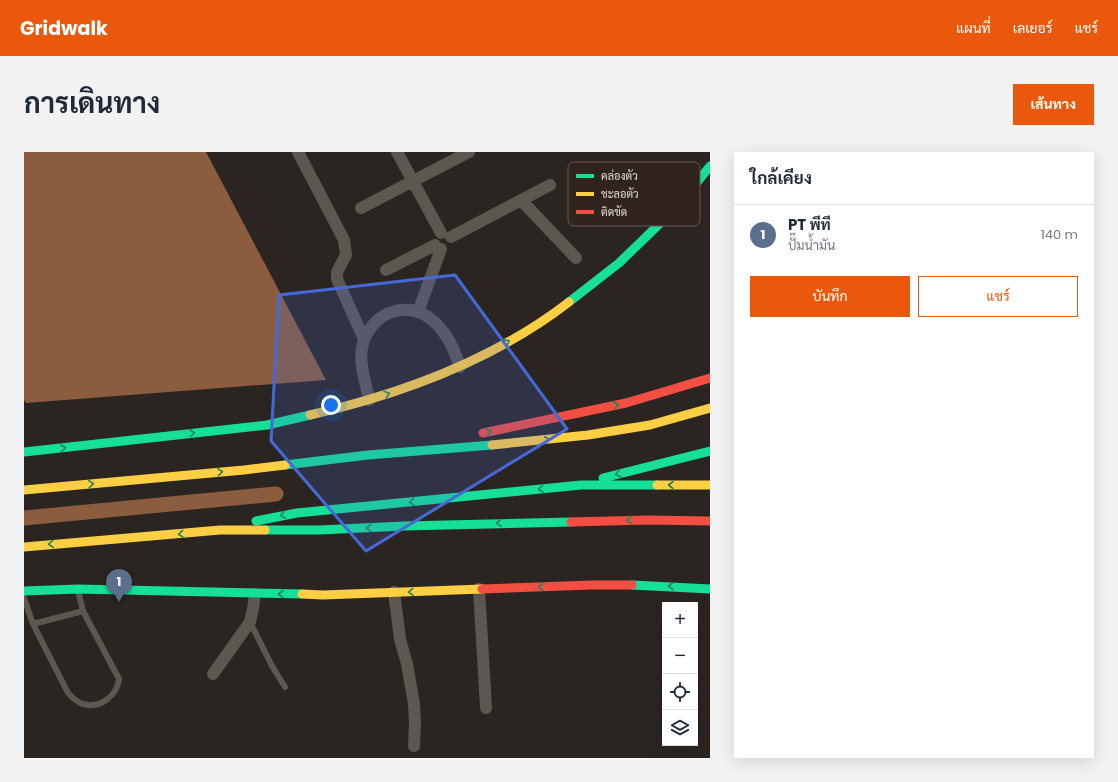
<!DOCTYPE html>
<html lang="th">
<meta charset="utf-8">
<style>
body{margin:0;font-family:Poppins,Sarabun,sans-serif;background:#f2f2f3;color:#1f2937}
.controls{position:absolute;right:12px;bottom:12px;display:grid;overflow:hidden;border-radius:0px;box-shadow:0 4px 16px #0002}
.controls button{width:36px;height:36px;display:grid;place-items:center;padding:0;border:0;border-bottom:1px solid #e0e1e3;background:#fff;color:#1f2937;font:20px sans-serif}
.you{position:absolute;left:307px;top:253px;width:14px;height:14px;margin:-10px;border:3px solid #fff;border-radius:50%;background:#1a73e8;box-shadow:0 0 0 6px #1a73e833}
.badge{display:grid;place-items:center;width:26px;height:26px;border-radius:50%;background:#ea580c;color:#fff;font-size:13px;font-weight:700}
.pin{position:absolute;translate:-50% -33px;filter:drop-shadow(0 1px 2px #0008)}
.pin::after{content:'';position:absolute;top:21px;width:14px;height:12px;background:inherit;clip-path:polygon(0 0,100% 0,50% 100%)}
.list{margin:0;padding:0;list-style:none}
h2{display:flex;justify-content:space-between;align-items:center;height:52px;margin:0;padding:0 16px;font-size:17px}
h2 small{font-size:13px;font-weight:400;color:#747a83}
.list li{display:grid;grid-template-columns:26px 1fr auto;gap:12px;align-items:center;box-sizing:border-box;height:60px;padding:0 16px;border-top:1px solid #e0e1e3}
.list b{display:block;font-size:15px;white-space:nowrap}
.list p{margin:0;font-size:13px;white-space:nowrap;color:#747a83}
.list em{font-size:13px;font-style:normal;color:#747a83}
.actions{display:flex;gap:8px;padding:12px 16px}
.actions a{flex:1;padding:9px 0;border:1px solid #ea580c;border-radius:0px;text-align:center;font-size:14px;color:#ea580c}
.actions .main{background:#ea580c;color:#fff}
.icon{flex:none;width:22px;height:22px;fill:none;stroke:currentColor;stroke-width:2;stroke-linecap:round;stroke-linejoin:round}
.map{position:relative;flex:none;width:686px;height:606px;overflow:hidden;border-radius:0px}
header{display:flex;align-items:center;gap:24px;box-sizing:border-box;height:56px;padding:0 20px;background:#ea580c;color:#fff}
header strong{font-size:19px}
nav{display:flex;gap:22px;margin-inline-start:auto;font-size:14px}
.intro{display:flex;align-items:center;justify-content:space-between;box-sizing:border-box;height:96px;padding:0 24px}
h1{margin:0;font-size:28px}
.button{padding:10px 18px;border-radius:0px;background:#ea580c;color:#fff;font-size:14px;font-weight:700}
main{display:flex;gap:24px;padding:0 24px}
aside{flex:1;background:#fff;border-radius:0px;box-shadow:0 4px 16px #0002}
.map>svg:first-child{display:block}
.water{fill:#8b5d3e}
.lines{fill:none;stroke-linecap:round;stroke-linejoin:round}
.canal{stroke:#8b5d3e;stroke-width:15}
.lane{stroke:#5d5752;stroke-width:6}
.street{stroke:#5d5752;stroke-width:12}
.fast{stroke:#16e098;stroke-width:9}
.slow{stroke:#ffcf43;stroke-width:9}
.jam{stroke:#f24e42;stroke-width:9}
.oneway{stroke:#23825a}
.marked{fill:#456ad8;fill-opacity:0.2;stroke:#456ad8;stroke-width:3;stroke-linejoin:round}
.key{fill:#30241c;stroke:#665b54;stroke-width:1}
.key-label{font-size:11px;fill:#e3dbd6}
</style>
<header>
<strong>Gridwalk</strong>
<nav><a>แผนที่</a><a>เลเยอร์</a><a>แชร์</a></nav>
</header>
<div class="intro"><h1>การเดินทาง</h1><a class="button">เส้นทาง</a></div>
<main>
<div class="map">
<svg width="686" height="606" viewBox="0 0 686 606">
<rect width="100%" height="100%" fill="#2b2521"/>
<path class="water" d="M0 0H182L302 228 2 251 0 248Z"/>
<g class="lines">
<path class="canal" d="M0 366 252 342"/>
<path class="lane" d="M0 446 9 472 44 541C48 545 52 550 59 552 76 557 93 544 95 527L59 459 54 438
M226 470 248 514 261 535
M9 472 59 459"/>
<path class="street" d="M274 0 320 88 322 103 313 120V127L340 187
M373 0 417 81
M497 48 552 106
M337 56 445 0
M427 85 526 33
M362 118 411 93
M394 160 417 97
M345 248C342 231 335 212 338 196 344 163 381 145 408 168 423 180 430 197 436 215
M455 437 462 556
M370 440 376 487 383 512 390 552 391 571 390 594
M189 522 226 470 229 457 231 442"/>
<path class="fast" d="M545 150 595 111 654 54 686 14
M0 300 243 273 286 263
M261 313 344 303 468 293
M579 326 686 299
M232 369 273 361 557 333H633
M241 378H295L380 374 547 370
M608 433 686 437
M0 439 54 437 278 442"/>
<path class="slow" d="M286 263C378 242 470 208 545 150
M468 293 564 283 626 273 686 256
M633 333H686
M0 338 220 318 261 313
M0 395 196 378H241
M278 442 299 443 458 437"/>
<path class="jam" d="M459 281 602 251 686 226
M547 370 624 368 686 369
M458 437 568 433H608"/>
</g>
<defs><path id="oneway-chevron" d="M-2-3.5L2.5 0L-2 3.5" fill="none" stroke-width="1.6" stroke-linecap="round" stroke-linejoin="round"/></defs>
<g class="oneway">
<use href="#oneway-chevron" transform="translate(483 190) rotate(-29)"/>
<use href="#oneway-chevron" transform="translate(363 242) rotate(-18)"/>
<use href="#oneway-chevron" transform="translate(592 253) rotate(-13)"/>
<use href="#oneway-chevron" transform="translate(465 280) rotate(-11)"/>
<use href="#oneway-chevron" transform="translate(168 281) rotate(-6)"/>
<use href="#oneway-chevron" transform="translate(523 288) rotate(-6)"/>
<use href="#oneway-chevron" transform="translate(39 296) rotate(-6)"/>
<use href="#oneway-chevron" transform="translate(196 320) rotate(-5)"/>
<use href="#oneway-chevron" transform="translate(594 322) rotate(166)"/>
<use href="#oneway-chevron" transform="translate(67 332) rotate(-5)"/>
<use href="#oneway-chevron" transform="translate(647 333) rotate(180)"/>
<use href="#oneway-chevron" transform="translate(517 337) rotate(175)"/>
<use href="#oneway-chevron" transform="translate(388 350) rotate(175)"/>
<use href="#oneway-chevron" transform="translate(259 363) rotate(170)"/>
<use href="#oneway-chevron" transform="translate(605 368) rotate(179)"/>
<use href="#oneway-chevron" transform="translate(475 371) rotate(178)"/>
<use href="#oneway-chevron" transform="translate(345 376) rotate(177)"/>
<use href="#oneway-chevron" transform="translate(157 382) rotate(175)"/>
<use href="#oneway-chevron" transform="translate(27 392) rotate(175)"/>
<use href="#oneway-chevron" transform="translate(647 434) rotate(-177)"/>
<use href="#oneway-chevron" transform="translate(517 435) rotate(178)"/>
<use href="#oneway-chevron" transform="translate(387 440) rotate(178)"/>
<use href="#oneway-chevron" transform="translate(257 442) rotate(-180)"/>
</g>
<path class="marked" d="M431 123 543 277 342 399 247 289 255 143Z"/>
<rect x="544" y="10" width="132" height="64" rx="6" class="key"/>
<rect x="552" y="22" width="18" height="4" fill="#16e098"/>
<rect x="552" y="40" width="18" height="4" fill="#ffcf43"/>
<rect x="552" y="58" width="18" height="4" fill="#f24e42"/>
<g class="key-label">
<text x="577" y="28">คล่องตัว</text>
<text x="577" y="46">ชะลอตัว</text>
<text x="577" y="64">ติดขัด</text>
</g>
</svg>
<div class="controls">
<button>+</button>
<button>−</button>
<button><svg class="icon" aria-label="locate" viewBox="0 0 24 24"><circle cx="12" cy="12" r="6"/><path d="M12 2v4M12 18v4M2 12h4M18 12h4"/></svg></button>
<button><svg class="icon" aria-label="layers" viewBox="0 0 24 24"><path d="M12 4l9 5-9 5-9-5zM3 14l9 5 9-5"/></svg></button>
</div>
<div class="you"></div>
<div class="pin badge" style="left:95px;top:450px;background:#5c6f8a">1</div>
</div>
<aside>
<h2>ใกล้เคียง<small></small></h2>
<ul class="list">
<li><span class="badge" style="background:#5c6f8a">1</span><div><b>PT พีที</b><p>ปั๊มน้ำมัน</p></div><em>140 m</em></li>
</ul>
<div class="actions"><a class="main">บันทึก</a><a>แชร์</a></div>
</aside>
</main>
